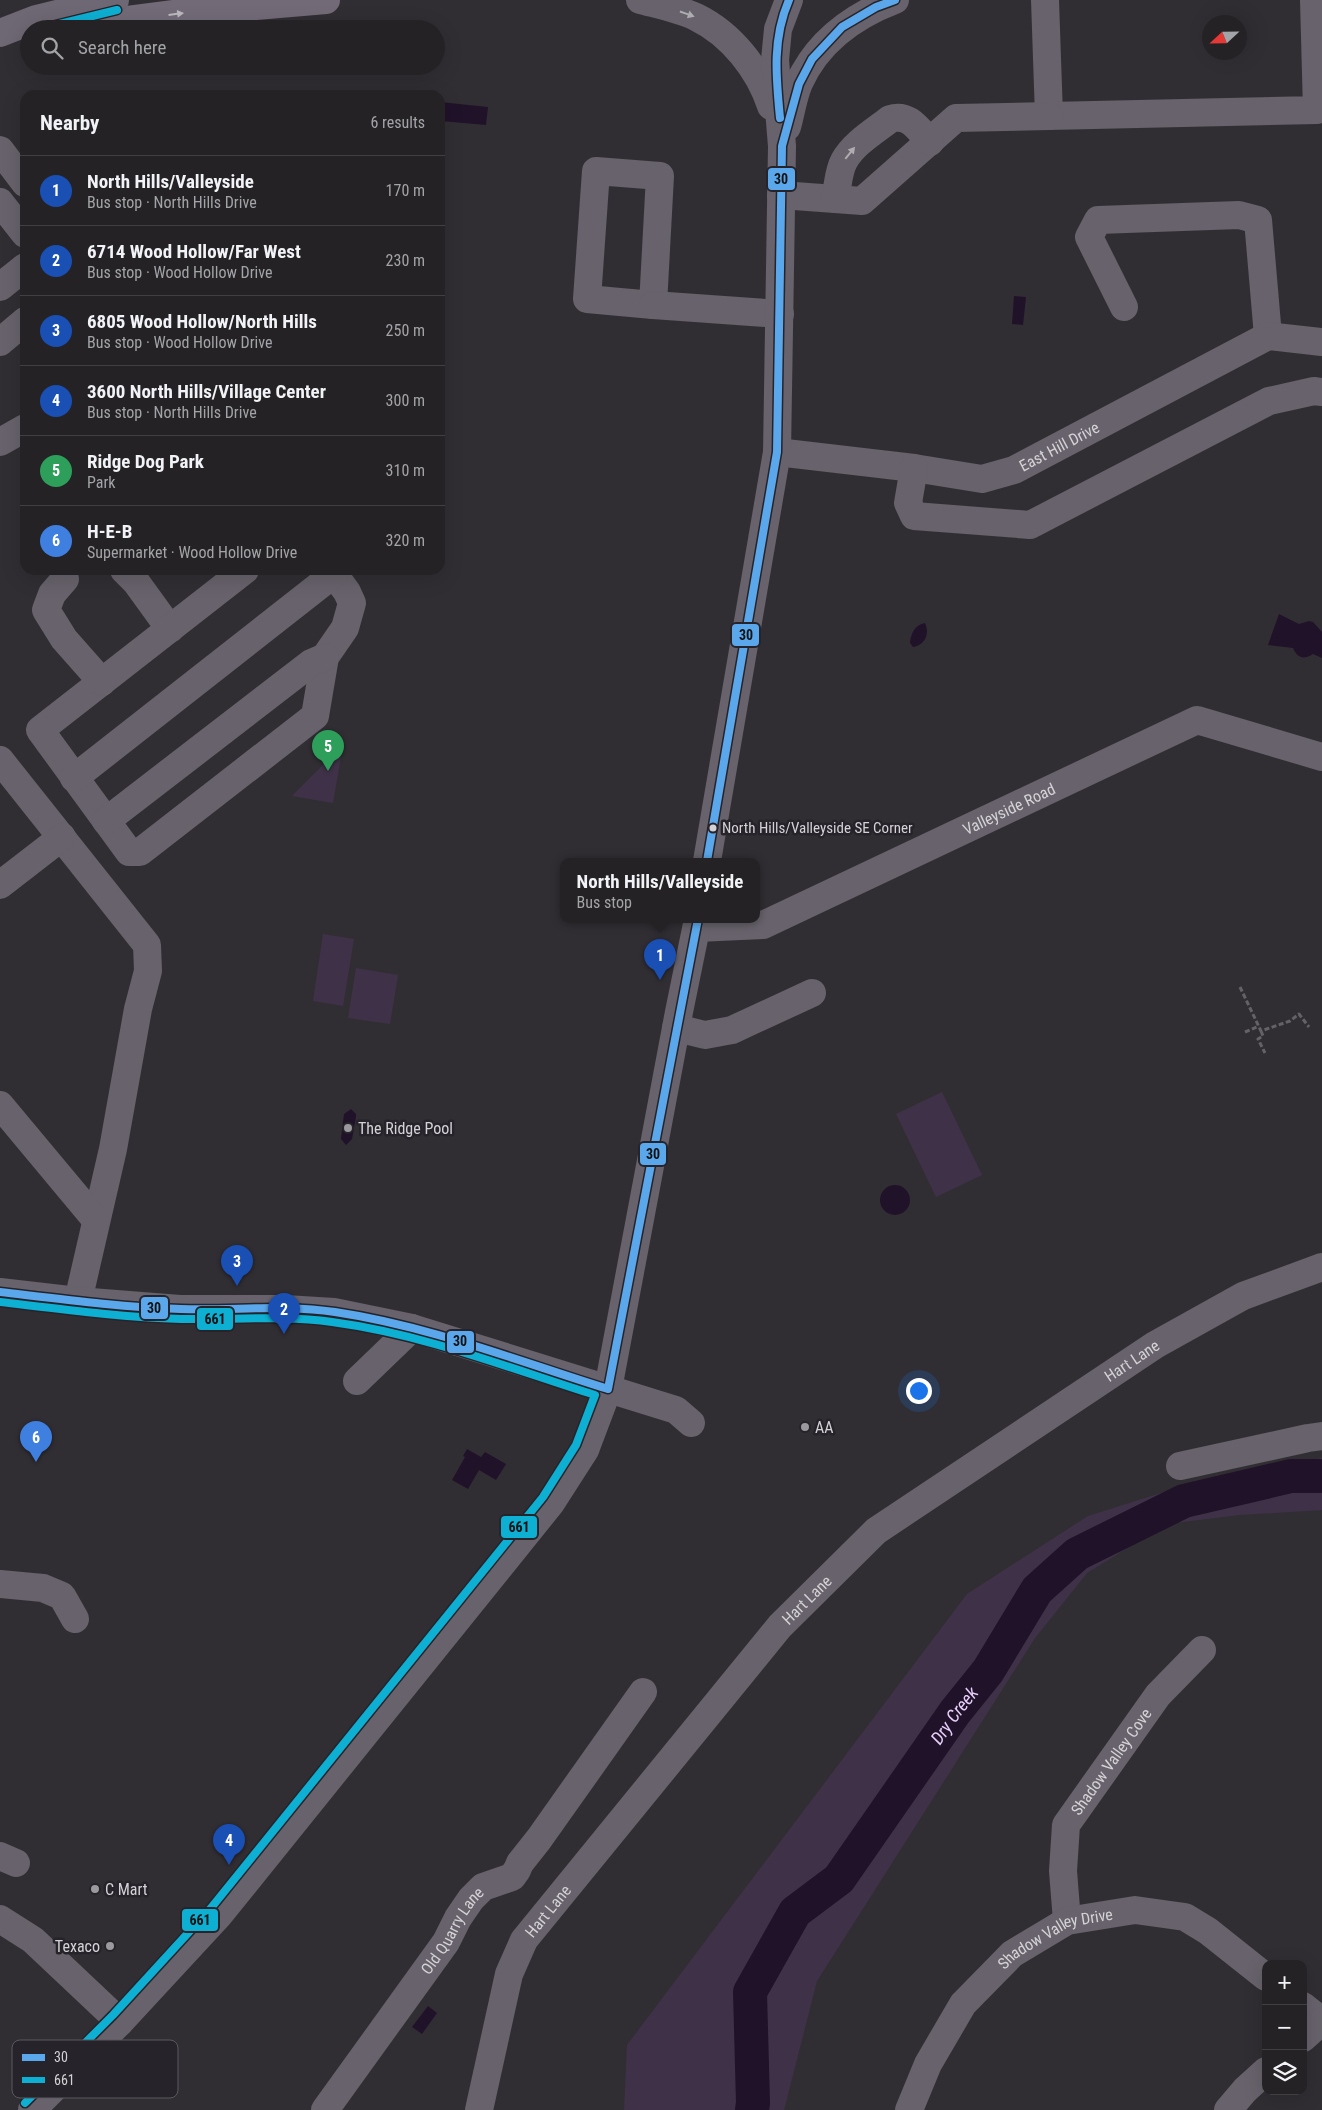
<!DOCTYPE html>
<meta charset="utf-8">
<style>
body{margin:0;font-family:"Roboto Condensed",sans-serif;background:#312f32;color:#f1f3f6}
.controls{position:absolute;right:15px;bottom:15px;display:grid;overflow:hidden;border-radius:10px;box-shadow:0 5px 20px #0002}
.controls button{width:45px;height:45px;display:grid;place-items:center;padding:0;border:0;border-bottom:1px solid #423f43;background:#252226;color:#f1f3f6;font:25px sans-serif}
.compass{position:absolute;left:1202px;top:15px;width:45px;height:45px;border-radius:50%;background:#252226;box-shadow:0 5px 20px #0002;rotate:248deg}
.you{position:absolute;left:918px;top:1390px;width:18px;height:18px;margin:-12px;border:4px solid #fff;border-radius:50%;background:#1a73e8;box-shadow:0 0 0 8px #1a73e833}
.badge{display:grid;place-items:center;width:32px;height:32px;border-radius:50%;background:#bca0f2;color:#fff;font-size:16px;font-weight:700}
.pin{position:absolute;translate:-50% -41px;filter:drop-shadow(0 1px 2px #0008)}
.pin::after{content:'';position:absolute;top:26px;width:18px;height:15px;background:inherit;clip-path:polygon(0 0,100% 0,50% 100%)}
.popup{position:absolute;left:560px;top:858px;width:200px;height:65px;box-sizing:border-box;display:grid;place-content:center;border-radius:10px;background:#252226;filter:drop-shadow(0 1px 4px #0005);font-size:16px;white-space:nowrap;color:#a3a4a7}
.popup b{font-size:19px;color:#f1f3f6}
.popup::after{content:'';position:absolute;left:50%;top:100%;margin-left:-10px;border:10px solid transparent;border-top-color:#252226}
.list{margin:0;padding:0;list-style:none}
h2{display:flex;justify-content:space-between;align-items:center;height:65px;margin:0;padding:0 20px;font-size:21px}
h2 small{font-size:16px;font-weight:400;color:#a3a4a7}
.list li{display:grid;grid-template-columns:32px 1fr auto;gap:15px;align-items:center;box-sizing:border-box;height:70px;padding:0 20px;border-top:1px solid #423f43}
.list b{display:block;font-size:19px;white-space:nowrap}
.list p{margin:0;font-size:16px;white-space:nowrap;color:#a3a4a7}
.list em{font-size:16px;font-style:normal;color:#a3a4a7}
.icon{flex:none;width:28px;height:28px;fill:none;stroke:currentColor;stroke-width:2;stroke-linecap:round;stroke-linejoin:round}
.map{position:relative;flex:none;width:1322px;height:2110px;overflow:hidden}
.search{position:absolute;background:#252226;box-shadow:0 5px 20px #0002;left:20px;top:20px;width:425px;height:55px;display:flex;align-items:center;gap:12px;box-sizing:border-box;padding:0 18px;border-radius:28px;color:#a3a4a7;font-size:19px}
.panel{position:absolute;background:#252226;box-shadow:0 5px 20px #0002;left:20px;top:90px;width:425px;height:485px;border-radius:15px}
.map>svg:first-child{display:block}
.green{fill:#3f3248}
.water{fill:#201229}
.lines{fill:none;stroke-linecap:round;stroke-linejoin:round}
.river{stroke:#201229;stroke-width:34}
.path{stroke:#656168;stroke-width:3;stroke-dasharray:5 2.5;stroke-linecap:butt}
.minor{stroke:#67626b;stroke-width:28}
.major{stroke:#726a77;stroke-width:28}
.highway{stroke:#6e6774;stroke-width:28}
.bus-1-casing{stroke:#27232a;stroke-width:11}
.bus-2-casing{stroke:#27232a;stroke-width:11}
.bus-1{stroke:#5aa8eb;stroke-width:8}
.bus-2{stroke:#0dafd3;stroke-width:8}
.oneway{fill:#bcb8bf}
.oneway2{fill:#aeabb1}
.bus-dot{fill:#d5d2d7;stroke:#27232a;stroke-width:2}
.poi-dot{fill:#9c999e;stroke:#27232a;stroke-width:2}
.labels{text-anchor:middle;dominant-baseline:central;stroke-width:5;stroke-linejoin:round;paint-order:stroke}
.bus-label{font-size:15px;fill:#d5d2d7;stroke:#27232a;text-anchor:start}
.street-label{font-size:16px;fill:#d5d2d7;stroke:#27232a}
.poi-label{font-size:16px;fill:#d5d2d7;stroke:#27232a;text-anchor:start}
.water-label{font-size:18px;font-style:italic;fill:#e8cffb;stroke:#27232a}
.key{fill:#27232a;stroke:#5b585e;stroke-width:1}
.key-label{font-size:14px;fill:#d5d2d7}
.line-badge{stroke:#27232a;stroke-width:2}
.pale-badge-label{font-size:14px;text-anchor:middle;font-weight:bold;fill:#111}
</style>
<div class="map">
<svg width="1322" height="2110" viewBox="0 0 1322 2110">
<rect width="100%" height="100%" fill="#312e33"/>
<path class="green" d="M343 745 333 803 292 796Z
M323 934 354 939 343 1006 313 1001Z
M356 968 398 975 390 1024 348 1018Z
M942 1092 982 1175 936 1197 896 1114Z
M1322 1458V1510L1239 1515 1166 1524 1087 1573 1035 1638 817 1981 784 2110H624L627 2045 967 1594 1088 1516 1209 1478Z"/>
<path class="water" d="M440 102 488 107 486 125 441 121 440 124Z
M1014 296 1026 297 1023 325 1012 324Z
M1279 614 1299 624 1309 621 1313 622 1322 632V658L1313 654C1304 660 1297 658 1293 648L1268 645Z
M925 623C930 634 925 645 913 647L910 643C911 633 915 625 925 623Z
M351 1109 356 1114V1117L352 1139 346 1145 341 1139 344 1114Z
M880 1200a15 15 0 1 1 30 0a15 15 0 1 1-30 0Z
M467 1449 481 1457 485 1452 506 1464 496 1480 479 1470 468 1489 452 1480 465 1457 463 1456Z
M428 2006 437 2013 422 2034 412 2027Z"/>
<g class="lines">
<path class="river" id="s1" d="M752 2110 753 2103 750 1992 795 1912 839 1879 955 1712 988 1671 1037 1590 1077 1554 1184 1501 1291 1476H1322"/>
<path class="path" d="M1240 987 1261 1031 1290 1021 1299 1014 1309 1027
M1261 1031 1263 1036 1258 1039 1265 1053
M1245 1032 1259 1026"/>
<g class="minor">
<path d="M640 0C659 5 679 9 696 17 731 34 759 69 771 106"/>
<path d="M1045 0 1049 116 1317 110 1314 0"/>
<path d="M787 127C791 113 793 97 799 83 818 41 853 16 895 0"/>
<path d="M0 150 25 183"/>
<path d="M596 171 660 176 653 305 587 299Z"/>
<path d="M781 195 862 201 956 118 1049 116"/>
<path d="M835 199C838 187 838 172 844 161 854 143 875 131 890 119 909 113 918 129 930 142"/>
<path d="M0 202 25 234"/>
<path d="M0 287 25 267"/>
<path d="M653 305 780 314"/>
<path d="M1124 307 1089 237 1098 220 1239 215 1258 220 1268 336"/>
<path d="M0 342 25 321"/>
<path d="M0 442 25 428"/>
<path id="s2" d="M777 452 914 468 982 479 1014 470 1268 336 1322 342"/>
<path d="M914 468 908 503 914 516 1030 525 1269 401 1314 391 1322 392"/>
<path d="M124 570 136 582 170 629"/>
<path d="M245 570 40 730 129 852H140L315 716 325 657 345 628 352 603 347 592 331 570"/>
<path d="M65 579 52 594 46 610 64 639 102 682"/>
<path d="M0 760 147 945 148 971 138 1009 113 1149 78 1301"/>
<path d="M74 778 334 574"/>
<path d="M106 821 311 663 325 657"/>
<path d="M707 861 777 452 782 146 775 60 778 29 789 0"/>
<path d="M0 885 62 837"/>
<path id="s3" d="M697 928 763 925 1197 720 1322 757"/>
<path d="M676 1028 705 1035 732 1030 812 993"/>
<path d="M0 1105 96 1220"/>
<path d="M0 1292 78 1301 180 1309H285L334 1312 412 1328 676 1410 691 1423"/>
<path d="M357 1381 412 1328"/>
<path d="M1180 1466 1308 1438 1322 1436"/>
<path d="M0 1584 43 1588 62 1596 75 1619"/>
<path d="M0 1856 16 1863"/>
<path d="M0 1919 33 1940 120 2022"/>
<path id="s4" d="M1067 1921 1063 1871 1066 1825 1158 1695 1202 1650"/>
<path d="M1303 2006 1322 2021"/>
<path d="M1303 2038 1322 2021"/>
<path d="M32 2110 120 2022 219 1915 551 1503 585 1450 608 1389 679 1012 698 919"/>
<path id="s5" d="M325 2110 446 1942 458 1918 471 1899 483 1887 512 1877 517 1870 520 1863 539 1839 643 1692"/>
<path id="s6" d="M479 2110 509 1974 524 1940 780 1626 876 1531 1155 1345 1243 1296 1322 1267"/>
<path id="s7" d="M909 2110 928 2064 963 2004 1012 1954 1067 1921 1135 1910 1185 1917 1208 1931 1266 1977"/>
<path d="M1228 2110 1245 2090 1266 2071"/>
</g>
<path class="major" d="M58 29 196 11 326 0"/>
<path class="highway" d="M0 33 36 19 115 0"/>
<g class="bus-1-casing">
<path id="bus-1" d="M780 118C776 77 772 39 789 0
M707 861 777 452 782 146 799 84 812 59 842 27 876 7 895 0
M0 1292C60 1299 120 1307 181 1309 232 1311 284 1304 335 1312 429 1326 518 1361 608 1389
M608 1389 698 919"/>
</g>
<g class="bus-2-casing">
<path id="bus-2" d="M39 29 117 10
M0 1302C60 1309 120 1317 181 1319 232 1320 282 1315 332 1322 423 1334 509 1368 595 1395L576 1445 543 1497 211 1908 113 2015 25 2103"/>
</g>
<use href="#bus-1" class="bus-1"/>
<use href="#bus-2" class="bus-2"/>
</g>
<defs><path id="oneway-solid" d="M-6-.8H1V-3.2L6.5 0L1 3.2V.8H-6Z" transform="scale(1.25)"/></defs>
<use class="oneway" href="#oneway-solid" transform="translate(176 14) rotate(-7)"/>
<g class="oneway2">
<use href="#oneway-solid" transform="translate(687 14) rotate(19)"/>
<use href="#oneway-solid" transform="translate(850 153) rotate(-51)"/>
</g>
<circle class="bus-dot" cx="713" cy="828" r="4.5"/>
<g class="poi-dot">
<circle cx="348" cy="1128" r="5"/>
<circle cx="805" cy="1427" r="5"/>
<circle cx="95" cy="1889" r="5"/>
<circle cx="110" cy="1946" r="5"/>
</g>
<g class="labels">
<g class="bus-label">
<text x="722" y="828">North Hills/Valleyside SE Corner</text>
</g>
<g class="street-label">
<text stroke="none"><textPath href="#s2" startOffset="291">East Hill Drive</textPath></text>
<text stroke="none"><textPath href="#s3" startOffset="338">Valleyside Road</textPath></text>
<text stroke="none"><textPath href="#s6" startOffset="1024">Hart Lane</textPath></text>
<text stroke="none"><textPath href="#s6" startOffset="619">Hart Lane</textPath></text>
<text stroke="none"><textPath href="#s4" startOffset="174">Shadow Valley Cove</textPath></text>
<text stroke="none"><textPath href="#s6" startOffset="214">Hart Lane</textPath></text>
<text stroke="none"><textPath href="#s5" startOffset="220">Old Quarry Lane</textPath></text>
<text stroke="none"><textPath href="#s7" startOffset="236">Shadow Valley Drive</textPath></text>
</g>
<g class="poi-label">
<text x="358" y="1128">The Ridge Pool</text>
<text x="815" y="1427">AA</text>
<text x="105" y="1889">C Mart</text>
<text x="100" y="1946" text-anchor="end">Texaco</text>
</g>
<g class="water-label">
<text stroke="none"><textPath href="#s1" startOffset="465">Dry Creek</textPath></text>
</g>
</g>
<rect x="12" y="2040" width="166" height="58" rx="8" class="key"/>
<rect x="22" y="2054" width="23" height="7" fill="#5aa8eb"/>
<rect x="22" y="2077" width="23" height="6" fill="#0dafd3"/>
<g class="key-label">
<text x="54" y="2062">30</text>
<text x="54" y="2085">661</text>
</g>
<g class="line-badge">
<rect x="767" y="167" width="29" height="24" rx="5" fill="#5aa8eb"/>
<rect x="731" y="623" width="29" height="24" rx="5" fill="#5aa8eb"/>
<rect x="639" y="1142" width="28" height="24" rx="5" fill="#5aa8eb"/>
<rect x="140" y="1296" width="29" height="24" rx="5" fill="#5aa8eb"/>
<rect x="196" y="1307" width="38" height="24" rx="5" fill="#0dafd3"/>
<rect x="446" y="1330" width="29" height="24" rx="5" fill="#5aa8eb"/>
<rect x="500" y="1515" width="38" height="24" rx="5" fill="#0dafd3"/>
<rect x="181" y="1908" width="38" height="24" rx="5" fill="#0dafd3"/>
</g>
<g class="pale-badge-label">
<text x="781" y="184">30</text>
<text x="746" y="640">30</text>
<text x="653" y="1159">30</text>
<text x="154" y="1313">30</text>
<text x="215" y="1324">661</text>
<text x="460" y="1346">30</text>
<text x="519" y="1532">661</text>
<text x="200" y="1925">661</text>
</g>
</svg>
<div class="controls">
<button>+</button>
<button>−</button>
<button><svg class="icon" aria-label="layers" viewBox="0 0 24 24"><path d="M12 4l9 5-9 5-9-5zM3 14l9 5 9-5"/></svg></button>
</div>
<svg class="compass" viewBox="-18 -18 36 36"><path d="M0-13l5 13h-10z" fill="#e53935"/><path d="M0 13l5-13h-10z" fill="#a3a4a7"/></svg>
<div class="you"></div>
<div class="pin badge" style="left:660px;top:980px;background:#1a4fb4">1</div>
<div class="popup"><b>North Hills/Valleyside</b>Bus stop</div>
<div class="pin badge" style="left:284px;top:1334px;background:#1a4fb4">2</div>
<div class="pin badge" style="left:237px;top:1286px;background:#1a4fb4">3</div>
<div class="pin badge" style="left:229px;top:1865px;background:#1a4fb4">4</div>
<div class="pin badge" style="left:328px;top:771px;background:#2e9e5b">5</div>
<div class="pin badge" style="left:36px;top:1462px;background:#3f7fe0">6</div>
<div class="search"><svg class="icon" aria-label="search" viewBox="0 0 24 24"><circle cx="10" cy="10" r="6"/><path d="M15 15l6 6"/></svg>Search here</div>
<section class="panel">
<h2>Nearby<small>6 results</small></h2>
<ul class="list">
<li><span class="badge" style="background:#1a4fb4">1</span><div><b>North Hills/Valleyside</b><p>Bus stop · North Hills Drive</p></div><em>170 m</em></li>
<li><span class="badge" style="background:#1a4fb4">2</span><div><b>6714 Wood Hollow/Far West</b><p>Bus stop · Wood Hollow Drive</p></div><em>230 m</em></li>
<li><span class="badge" style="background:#1a4fb4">3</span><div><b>6805 Wood Hollow/North Hills</b><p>Bus stop · Wood Hollow Drive</p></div><em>250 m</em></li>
<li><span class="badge" style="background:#1a4fb4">4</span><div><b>3600 North Hills/Village Center</b><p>Bus stop · North Hills Drive</p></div><em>300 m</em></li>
<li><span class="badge" style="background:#2e9e5b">5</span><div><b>Ridge Dog Park</b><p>Park</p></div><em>310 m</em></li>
<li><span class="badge" style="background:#3f7fe0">6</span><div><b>H-E-B</b><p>Supermarket · Wood Hollow Drive</p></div><em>320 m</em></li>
</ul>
</section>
</div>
